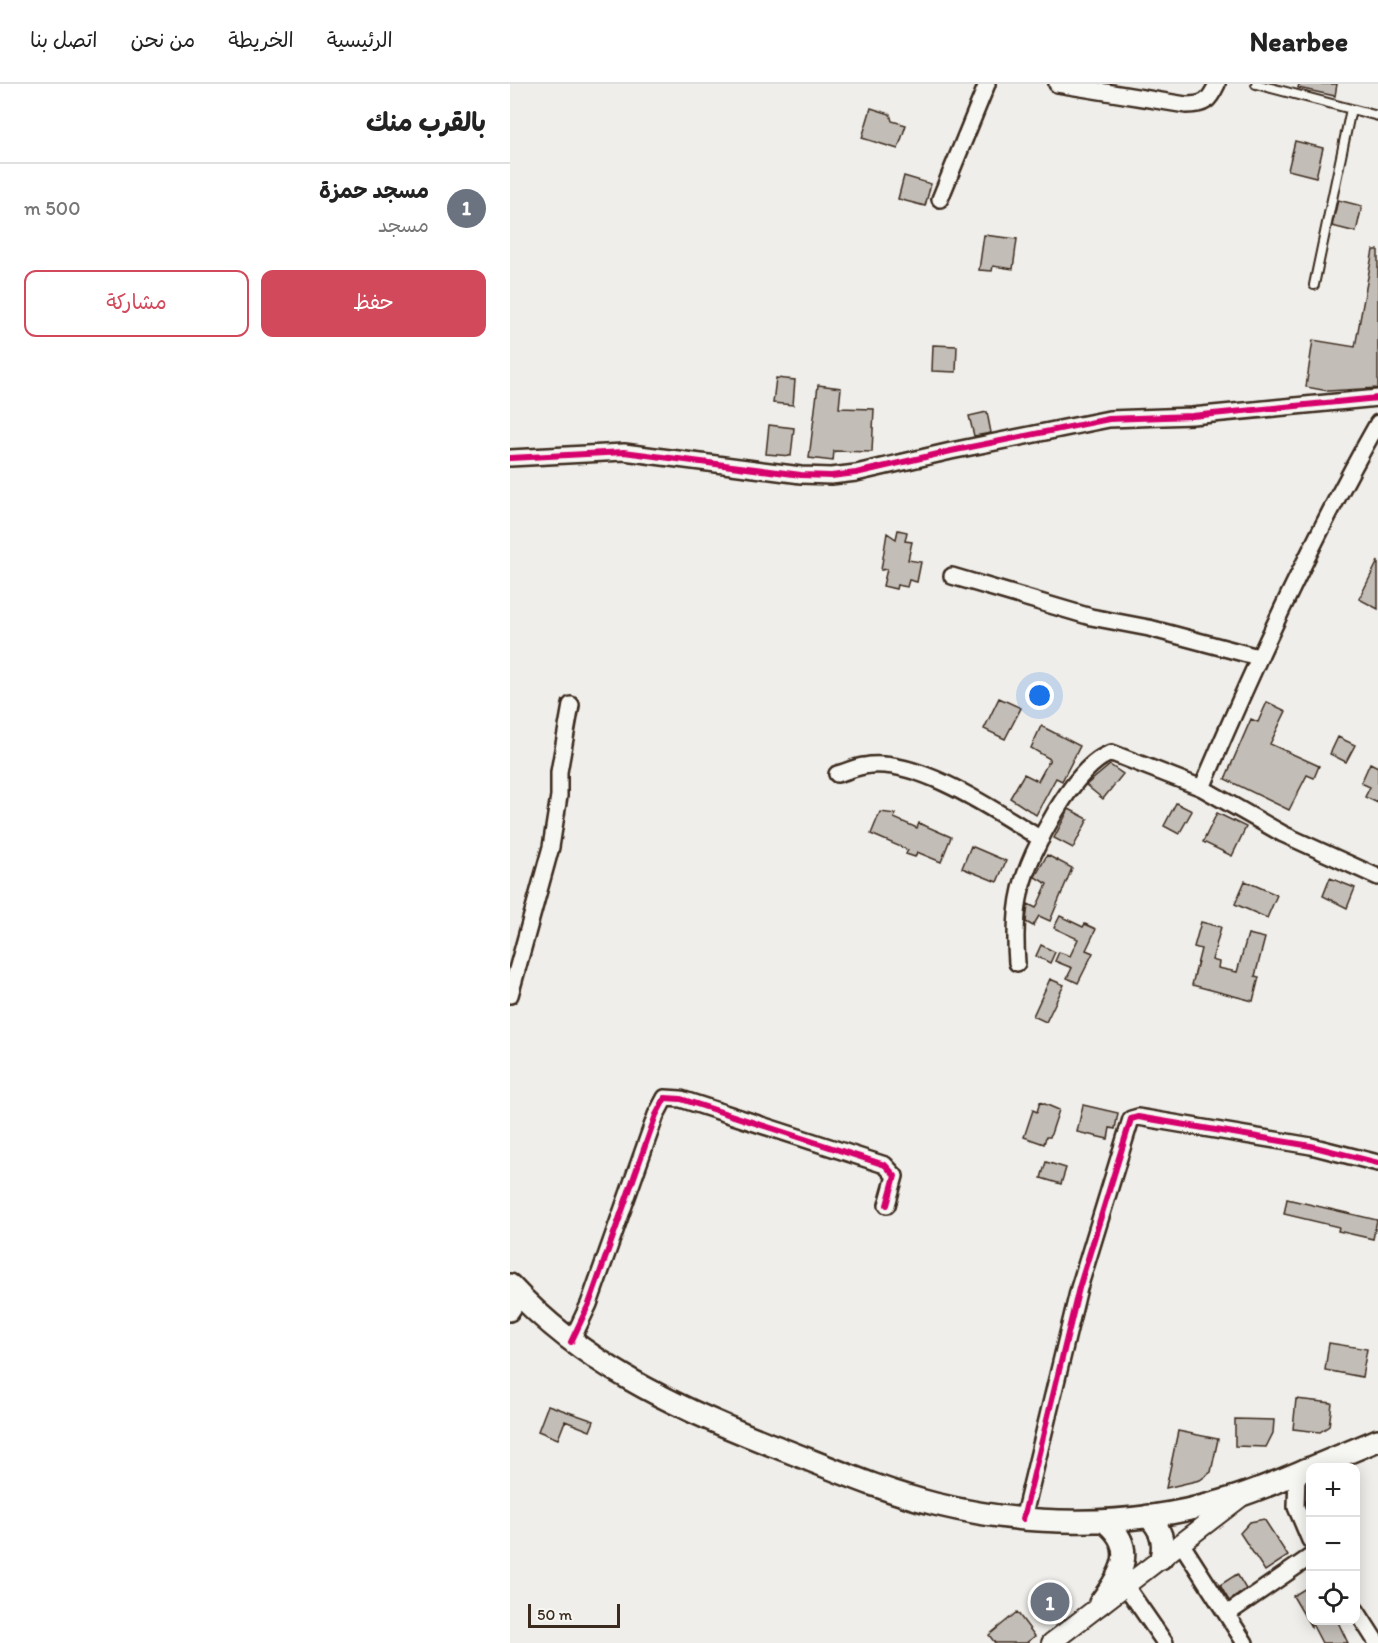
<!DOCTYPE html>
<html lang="ar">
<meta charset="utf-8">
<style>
body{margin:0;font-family:Itim,"Playpen Sans Arabic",sans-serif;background:#f6f6f6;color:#222;direction:rtl}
.controls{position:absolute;right:18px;bottom:18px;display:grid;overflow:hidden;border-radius:12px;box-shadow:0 3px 15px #0003}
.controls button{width:54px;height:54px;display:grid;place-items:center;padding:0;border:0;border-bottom:2px solid #e0e0e0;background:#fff;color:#222;font:30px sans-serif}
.scale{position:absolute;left:18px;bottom:15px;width:92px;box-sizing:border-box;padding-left:6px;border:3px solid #3b2a1e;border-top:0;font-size:16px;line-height:21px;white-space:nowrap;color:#3b2a1e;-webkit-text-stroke:4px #f6f6f2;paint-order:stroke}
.you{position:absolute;left:530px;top:612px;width:21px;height:21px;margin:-15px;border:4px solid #fff;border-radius:50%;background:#1a73e8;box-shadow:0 0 0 9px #1a73e833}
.badge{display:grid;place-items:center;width:39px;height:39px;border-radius:50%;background:#d1495b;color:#fff;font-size:20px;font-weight:700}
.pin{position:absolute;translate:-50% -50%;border:3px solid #fff;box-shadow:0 2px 6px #0006}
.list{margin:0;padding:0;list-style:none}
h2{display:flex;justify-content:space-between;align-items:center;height:78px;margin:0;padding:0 24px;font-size:26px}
h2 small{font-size:20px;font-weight:400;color:#767676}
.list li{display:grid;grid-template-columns:39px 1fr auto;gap:18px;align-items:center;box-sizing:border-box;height:90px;padding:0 24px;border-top:2px solid #e0e0e0}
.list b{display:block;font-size:22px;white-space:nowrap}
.list p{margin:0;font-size:20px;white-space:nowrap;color:#767676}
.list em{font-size:20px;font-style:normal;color:#767676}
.actions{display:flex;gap:12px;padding:18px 24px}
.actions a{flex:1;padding:14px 0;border:2px solid #d1495b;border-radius:12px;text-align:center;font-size:21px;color:#d1495b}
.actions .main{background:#d1495b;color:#fff}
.icon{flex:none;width:33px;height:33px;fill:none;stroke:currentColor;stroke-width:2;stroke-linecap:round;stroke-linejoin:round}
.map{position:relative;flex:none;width:868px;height:1559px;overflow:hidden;direction:ltr}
header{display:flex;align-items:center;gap:36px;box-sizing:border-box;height:84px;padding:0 30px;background:#fff;border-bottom:2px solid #e0e0e0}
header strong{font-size:28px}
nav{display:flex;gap:33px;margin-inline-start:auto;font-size:21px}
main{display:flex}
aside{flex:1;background:#fff}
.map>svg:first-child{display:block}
.building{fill:#c2bdb7;stroke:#3b2a1e;stroke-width:1.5}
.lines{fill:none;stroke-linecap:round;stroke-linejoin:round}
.service-casing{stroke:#3b2a1e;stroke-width:12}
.minor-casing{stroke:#3b2a1e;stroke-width:20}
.tertiary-casing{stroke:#3b2a1e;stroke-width:22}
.secondary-casing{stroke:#3b2a1e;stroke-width:26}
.service{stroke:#f6f6f2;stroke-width:8}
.minor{stroke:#f6f6f2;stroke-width:15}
.tertiary{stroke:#f6f6f2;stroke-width:18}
.secondary{stroke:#f6f6f2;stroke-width:21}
.cycleway-casing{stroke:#f6f6f2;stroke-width:10}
.cycleway{stroke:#d6006c;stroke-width:6}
</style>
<header>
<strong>Nearbee</strong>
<nav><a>الرئيسية</a><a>الخريطة</a><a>من نحن</a><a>اتصل بنا</a></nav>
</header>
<main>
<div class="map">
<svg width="868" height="1559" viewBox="0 0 868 1559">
<rect width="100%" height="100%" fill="#efeeea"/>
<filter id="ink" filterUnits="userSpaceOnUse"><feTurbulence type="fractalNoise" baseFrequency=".0167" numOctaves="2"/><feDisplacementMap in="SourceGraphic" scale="12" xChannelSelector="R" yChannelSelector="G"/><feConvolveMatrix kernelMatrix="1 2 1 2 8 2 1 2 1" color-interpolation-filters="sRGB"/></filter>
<g filter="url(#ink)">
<path class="building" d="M789 0H827L825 12 788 4Z
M361 24 380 30 382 37 396 41 388 65 352 54Z
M785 57 813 64 806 93 778 86Z
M394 92 421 100 415 122 388 115Z
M828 116 852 122 846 148 822 142Z
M474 151 507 155 503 185 483 182 482 187 469 186Z
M863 166H868V304L818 307 796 303 803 256 845 263Z
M423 261 447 262 446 288 422 287Z
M266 294 285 296 283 321 263 319Z
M308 301 331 304 329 324 364 325 362 368 324 367 323 377 299 374Z
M477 328 481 349 464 352 459 332Z
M259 341 284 344 281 372 256 370Z
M388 446 397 448 395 457 402 458 398 476 411 478 407 498 399 496 397 503 387 501 386 505 373 502 377 485 371 486 377 449 386 455Z
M868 477V525L849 515Z
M489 614 511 624 495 655 474 645Z
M757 618 776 627 760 660 809 682 804 694 797 691 779 726 715 695 741 635 748 638Z
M531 642 570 662 552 697 546 694 526 731 500 714 514 690 528 697 540 675 521 664Z
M828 653 845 661 836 678 820 670Z
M860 679 868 683V719L855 713 860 703 851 699Z
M600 681 613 690 593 715 576 701Z
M666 719 682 727 669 750 654 742Z
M559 725 578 735 563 764 544 754Z
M370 728 386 730 384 734 407 744 409 739 441 753 431 778 407 768 405 773 396 770 398 766 361 750Z
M707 729 736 743 722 772 693 758Z
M461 762 496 777 487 798 452 784Z
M537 771 562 784 540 837 529 832 523 842 516 838 518 820 526 824 537 800 525 793Z
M820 794 845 804 837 824 813 812Z
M735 797 767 811 757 834 725 820Z
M550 832 573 843 575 840 586 845 576 866 583 869 568 899 557 894 562 884 545 877 549 868 560 872 568 855 544 844Z
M691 838 711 843 702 876 709 878 708 884 727 888 738 850 755 854 745 892 749 893 743 917 682 901 691 865 684 863Z
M531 861 545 868 540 879 526 872Z
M540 895 554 901 536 938 523 932Z
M530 1018 549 1026 540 1053H536L534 1060 514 1053 523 1026 527 1028Z
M573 1021 608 1029 605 1045 600 1044 598 1055 567 1048Z
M536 1078 556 1084 551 1100 531 1094Z
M777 1115 867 1136 863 1155 828 1147 829 1143 774 1130Z
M819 1259 857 1265 852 1293 815 1286Z
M786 1315 822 1319 819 1342 810 1348 783 1345Z
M38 1321 84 1337 80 1347 55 1337 48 1355 28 1347Z
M725 1335 764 1336 763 1349 756 1363 725 1362Z
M668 1347 708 1355 701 1388 690 1396 656 1404Z
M754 1435 778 1472 755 1487 730 1449 740 1438Z
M727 1490 736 1505 719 1517 710 1501Z
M801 1501V1536H827L838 1559H812L801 1538V1543L783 1512Z
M507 1528 525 1552 516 1559H485L479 1551Z"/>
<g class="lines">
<g class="service-casing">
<path id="service" d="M746 0 868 32
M804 201 841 25"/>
</g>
<g class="minor-casing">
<path id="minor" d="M547 0 676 21C695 21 699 17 707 0
M430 115 477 0
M0 374 114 368 291 391 321 392 346 389 441 367 599 335 682 332 868 314
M442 492 581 533 639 544 748 573
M327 690C336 688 345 683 354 682 407 672 487 728 531 755
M692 704C745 579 801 457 868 339
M507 879C505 853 505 830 511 805 519 769 566 678 602 669L692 704 773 750 868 793
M0 911 41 763 49 712V688L61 621
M0 1229 11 1213
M61 1258 79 1220 146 1031 155 1014 171 1015 375 1081 385 1092 377 1121
M787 1389 786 1423 800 1456
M513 1435 569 1204 621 1035 628 1033 801 1062 868 1079
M671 1459 735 1559
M615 1501 655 1559
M846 1526 867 1559
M717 1530 800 1473"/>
</g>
<g class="tertiary-casing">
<path id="tertiary" d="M541 1559 730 1414"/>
</g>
<g class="secondary-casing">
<path id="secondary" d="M0 1201C72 1279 162 1322 259 1360 314 1381 369 1406 425 1420 519 1443 619 1444 712 1417 742 1409 771 1396 800 1384
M801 1384 868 1356
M638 1432C651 1445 655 1457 651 1474
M590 1519C611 1491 629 1464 594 1437"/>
</g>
<use href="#service" class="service"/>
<use href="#minor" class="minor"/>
<use href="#tertiary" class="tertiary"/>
<use href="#secondary" class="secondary"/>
<g class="cycleway-casing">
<path id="cycleway" d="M0 374 114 368 291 391 321 392 346 389 441 367 599 335 682 332 868 314
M61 1258 79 1220 146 1031 155 1014 171 1015 375 1081 385 1092 377 1121
M513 1435 569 1204 621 1035 628 1033 801 1062 868 1079"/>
</g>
<use href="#cycleway" class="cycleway"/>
</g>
</g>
</svg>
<div class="controls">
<button>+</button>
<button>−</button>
<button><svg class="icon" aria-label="locate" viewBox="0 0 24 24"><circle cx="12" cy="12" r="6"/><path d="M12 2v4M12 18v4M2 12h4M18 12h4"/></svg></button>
</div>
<div class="scale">50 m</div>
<div class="you"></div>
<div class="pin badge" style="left:540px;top:1518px;background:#6b7280">1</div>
</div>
<aside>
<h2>بالقرب منك<small></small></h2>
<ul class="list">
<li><span class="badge" style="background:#6b7280">1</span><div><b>مسجد حمزة</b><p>مسجد</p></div><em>500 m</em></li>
</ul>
<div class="actions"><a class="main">حفظ</a><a>مشاركة</a></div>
</aside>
</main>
